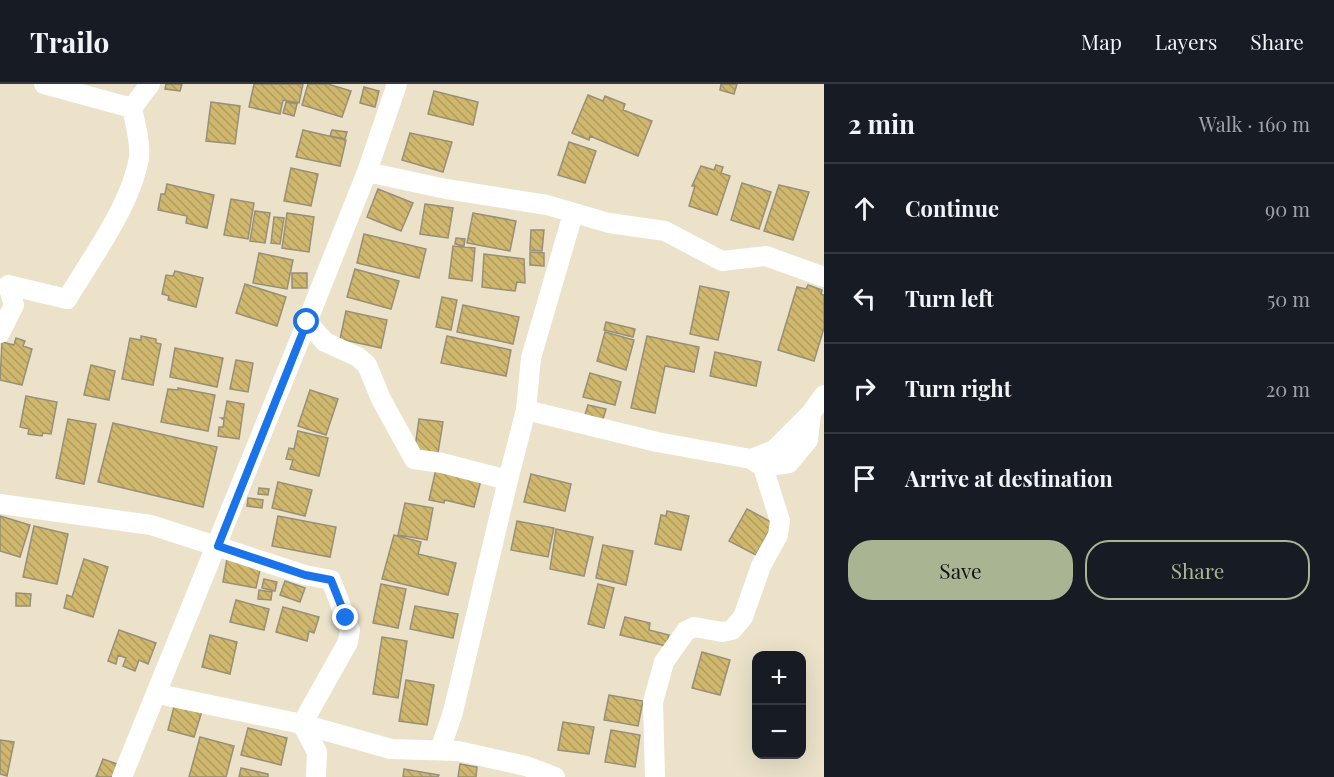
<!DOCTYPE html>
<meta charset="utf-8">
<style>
body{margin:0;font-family:"Playfair Display",serif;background:#20242c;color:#f1f3f6}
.controls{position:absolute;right:18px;bottom:18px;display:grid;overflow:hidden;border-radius:12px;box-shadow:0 6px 24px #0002}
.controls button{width:54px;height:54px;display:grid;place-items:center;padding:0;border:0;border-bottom:2px solid #363941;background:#171b24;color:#f1f3f6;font:30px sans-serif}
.stop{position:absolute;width:18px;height:18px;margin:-14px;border:4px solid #1a73e8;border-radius:50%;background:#fff}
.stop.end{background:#1a73e8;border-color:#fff;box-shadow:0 2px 6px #0008}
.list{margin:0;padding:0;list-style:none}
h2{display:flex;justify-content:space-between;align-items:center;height:78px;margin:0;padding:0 24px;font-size:26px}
h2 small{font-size:20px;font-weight:400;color:#9ea1a6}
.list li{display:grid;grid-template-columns:39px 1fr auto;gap:18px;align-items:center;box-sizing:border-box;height:90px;padding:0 24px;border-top:2px solid #363941}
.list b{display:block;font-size:22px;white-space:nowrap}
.list em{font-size:20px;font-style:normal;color:#9ea1a6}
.actions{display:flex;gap:12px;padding:18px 24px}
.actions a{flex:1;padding:14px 0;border:2px solid #a8b492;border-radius:24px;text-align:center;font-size:21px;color:#a8b492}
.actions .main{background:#a8b492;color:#111}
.icon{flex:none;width:33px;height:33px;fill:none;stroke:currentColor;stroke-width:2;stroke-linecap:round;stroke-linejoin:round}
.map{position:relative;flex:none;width:824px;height:693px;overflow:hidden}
header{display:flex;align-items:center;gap:36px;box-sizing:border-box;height:84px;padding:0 30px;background:#171b24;border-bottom:2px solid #363941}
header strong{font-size:28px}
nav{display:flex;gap:33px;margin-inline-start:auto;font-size:21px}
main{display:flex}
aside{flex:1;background:#171b24}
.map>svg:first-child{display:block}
.building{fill:url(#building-back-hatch);stroke:#978f78;stroke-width:1.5}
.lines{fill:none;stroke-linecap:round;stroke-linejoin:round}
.minor{stroke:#fff;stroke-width:20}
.route{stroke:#1a73e8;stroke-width:8}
</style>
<header>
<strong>Trailo</strong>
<nav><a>Map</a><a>Layers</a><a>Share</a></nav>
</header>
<main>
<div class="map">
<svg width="824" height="693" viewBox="0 0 824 693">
<defs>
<pattern id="building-back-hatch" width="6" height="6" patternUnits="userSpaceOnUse" patternTransform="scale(1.5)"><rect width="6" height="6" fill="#d0b76e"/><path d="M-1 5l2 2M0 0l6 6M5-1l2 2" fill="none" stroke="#b19c5e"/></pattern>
</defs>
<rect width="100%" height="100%" fill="#ebe2c9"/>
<path class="building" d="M166 0H182L180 7 165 5Z
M254 0H303L299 19 283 16 280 30 249 23Z
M308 0H328L351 7 342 33 302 21Z
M721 0H737L734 10 720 6Z
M364 3 379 7 375 23 360 19Z
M434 7 478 18 473 41 428 30Z
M588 11 603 17 605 12 625 20 623 26 652 37 638 72 590 52 589 56 572 49Z
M211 18 240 22 235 60 206 57Z
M286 18 297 20 294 32 283 29Z
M303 46 346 56 340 82 296 73Z
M332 46 347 48 345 55 330 52Z
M410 49 452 58 443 88 402 76Z
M569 58 596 67 585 99 558 91Z
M716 81 723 83 721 89 730 92 717 131 689 122 695 102H692L701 82 714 86Z
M291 84 318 90 311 122 284 117Z
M742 99 771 108 759 145 731 136Z
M167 100 214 111 207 144 186 139 187 132 158 126 161 110H165Z
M779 101 809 108 793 156 764 147Z
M378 105 413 119 401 147 367 133Z
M231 115 254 119 248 155 224 151Z
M425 120 453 124 448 154 420 150Z
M255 127 270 129 265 159 250 157Z
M287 129 314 133 309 168 282 164Z
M473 129 516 137 510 167 467 159Z
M274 133 284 134 280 160 271 159Z
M531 146H544L542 167 530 166Z
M364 150 426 165 419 194 357 179Z
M456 154 465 155 464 162 455 160Z
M453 162 475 164 472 197 449 194Z
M530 168 544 169V182L530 181Z
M259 169 293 176 287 205 253 199Z
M484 170 524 175 525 199 517 198 515 207 482 203Z
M355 185 399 197 391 225 347 213Z
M175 187 203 194 196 223 168 216 169 212 162 210 166 191 173 192Z
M292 189H307V204H292Z
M245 200 286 213 277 242 236 229Z
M808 201 822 206 821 210 824 211V244L814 277 778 266 797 203 806 205Z
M700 202 729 208 718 256 690 250Z
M442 213 457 216 451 246 436 243Z
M463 221 519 233 513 260 457 248Z
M346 227 387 236 381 264 340 255Z
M606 238 635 245 633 253 604 246Z
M605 248 634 256 626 286 597 277Z
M141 252 156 255V259L161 260 153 301 122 295 130 254 141 256Z
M447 252 511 266 506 292 441 279Z
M647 252 699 263 694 288 665 282 655 329 631 324Z
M16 254 25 257 23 262 32 265 22 301 0 296 2 258 14 261Z
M175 264 223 274 217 303 170 293Z
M715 268 761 278 756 302 710 292Z
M236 276 253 279 248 308 230 305Z
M91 281 115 287 109 316 84 311Z
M590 289 621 298 615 321 583 313Z
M178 304 215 311 208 347 161 338 168 305 178 306Z
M310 306 338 315 326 351 298 342Z
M26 312 57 318 51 350 43 349 42 352 28 350 29 345 20 343Z
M227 317 244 320 239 355 218 352 219 343H223L224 336 221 334H224Z
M588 321 606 325 603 335 585 331Z
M68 335 96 340 84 400 56 394Z
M419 335 443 338 437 375 414 371Z
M113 339 217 363 203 423 98 398Z
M298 347 328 354 319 392 290 385 293 376 286 375 289 364 294 365Z
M436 385 481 396 474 423 445 416 444 419 429 416Z
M531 390 571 400 565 427 524 418Z
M278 398 312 406 305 432 272 424Z
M259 404 269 405 268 411 258 410Z
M248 414 263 416 262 424 247 422Z
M405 419 433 424 427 456 398 451Z
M747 425 773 439 756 471 729 457Z
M667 427 689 432 681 466 655 460 661 431 666 432Z
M0 432 30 441 20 473 0 467Z
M278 432 336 443 330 473 272 462Z
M517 437 554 444 548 473 511 466Z
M34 442 68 450 57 500 23 493Z
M556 445 593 453 584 492 550 485Z
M394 451 421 458 418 470 456 479 448 511 382 495Z
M603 461 633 467 626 501 596 494Z
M228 469 261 481 256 504 223 498Z
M84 475 108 483 93 533 64 524 67 511 72 513Z
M264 495 277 498 275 507 262 504Z
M285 497 305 504 300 518 280 511Z
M381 500 406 505 398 544 373 539Z
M598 500 614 504 604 544 588 540Z
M259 506 272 508 271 516 258 515Z
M16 509 31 510 30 522H16Z
M236 516 269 525 264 546 230 538Z
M415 522 458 530 453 554 410 545Z
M283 523 319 533 314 549 309 547 307 557 276 548Z
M625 533 650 539 649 546 669 551 666 562 620 551Z
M119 546 156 559 148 580 139 576 135 587 123 582 126 574 118 571 116 580 108 577Z
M210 551 237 558 230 590 202 583Z
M382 553 407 557 398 614 373 610Z
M702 568 730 576 720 611 692 604Z
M406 596 434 601 427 641 399 637Z
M609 611 643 617 638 642 604 636Z
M175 619 202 627 194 653 168 646Z
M563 638 594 643 589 670 558 666Z
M248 644 287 654 281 681 241 671Z
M611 646 640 651 635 683 605 678Z
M200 653 234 662 226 693H189Z
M0 656 14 658 7 692 0 690Z
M103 675 117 680 112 693H96Z
M460 680 477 683 476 693H458Z
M241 684 268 690V693H239Z
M404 685 439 691 438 693H403Z"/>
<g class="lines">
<path class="minor" d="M44 0 132 24 150 0
M367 88 446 105 547 121 609 139 665 147 722 177 766 172 824 193
M307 238 325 258 358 273 367 281 381 315 414 375 442 379 508 396 526 326 657 358 751 375
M0 249 14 221 8 201 67 215C91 175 131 121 139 74 141 59 135 39 132 24
M526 326 531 274 573 130
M763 383 789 379 808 356 811 329
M0 420 151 441 305 491 331 496 350 546 348 558 302 640 317 668 316 693
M158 610 302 640 391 665 458 667 526 682 555 693
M440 666 453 628 508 396
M122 693 307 238 367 88 397 0
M655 693 653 618 664 578 686 547 694 543 722 548 732 546 743 533 761 482 778 451 780 437 763 383 751 375 774 366 811 329 824 311"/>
</g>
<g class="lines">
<path class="route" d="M307 238 218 462 305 491 331 496 346 534"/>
</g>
</svg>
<div class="controls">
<button>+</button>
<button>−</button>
</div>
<div class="stop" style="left:307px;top:238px"></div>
<div class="stop end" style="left:346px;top:534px"></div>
</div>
<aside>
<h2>2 min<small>Walk · 160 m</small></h2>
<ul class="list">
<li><svg class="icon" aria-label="ahead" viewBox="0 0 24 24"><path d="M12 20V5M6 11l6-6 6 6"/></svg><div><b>Continue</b></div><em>90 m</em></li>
<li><svg class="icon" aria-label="left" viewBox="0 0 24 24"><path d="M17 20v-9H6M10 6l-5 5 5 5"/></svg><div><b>Turn left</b></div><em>50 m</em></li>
<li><svg class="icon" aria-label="right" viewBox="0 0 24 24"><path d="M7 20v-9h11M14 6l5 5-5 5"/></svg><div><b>Turn right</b></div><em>20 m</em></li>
<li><svg class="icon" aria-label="arrive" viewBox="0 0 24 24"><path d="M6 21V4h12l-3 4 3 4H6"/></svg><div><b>Arrive at destination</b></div></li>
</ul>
<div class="actions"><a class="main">Save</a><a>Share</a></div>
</aside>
</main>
